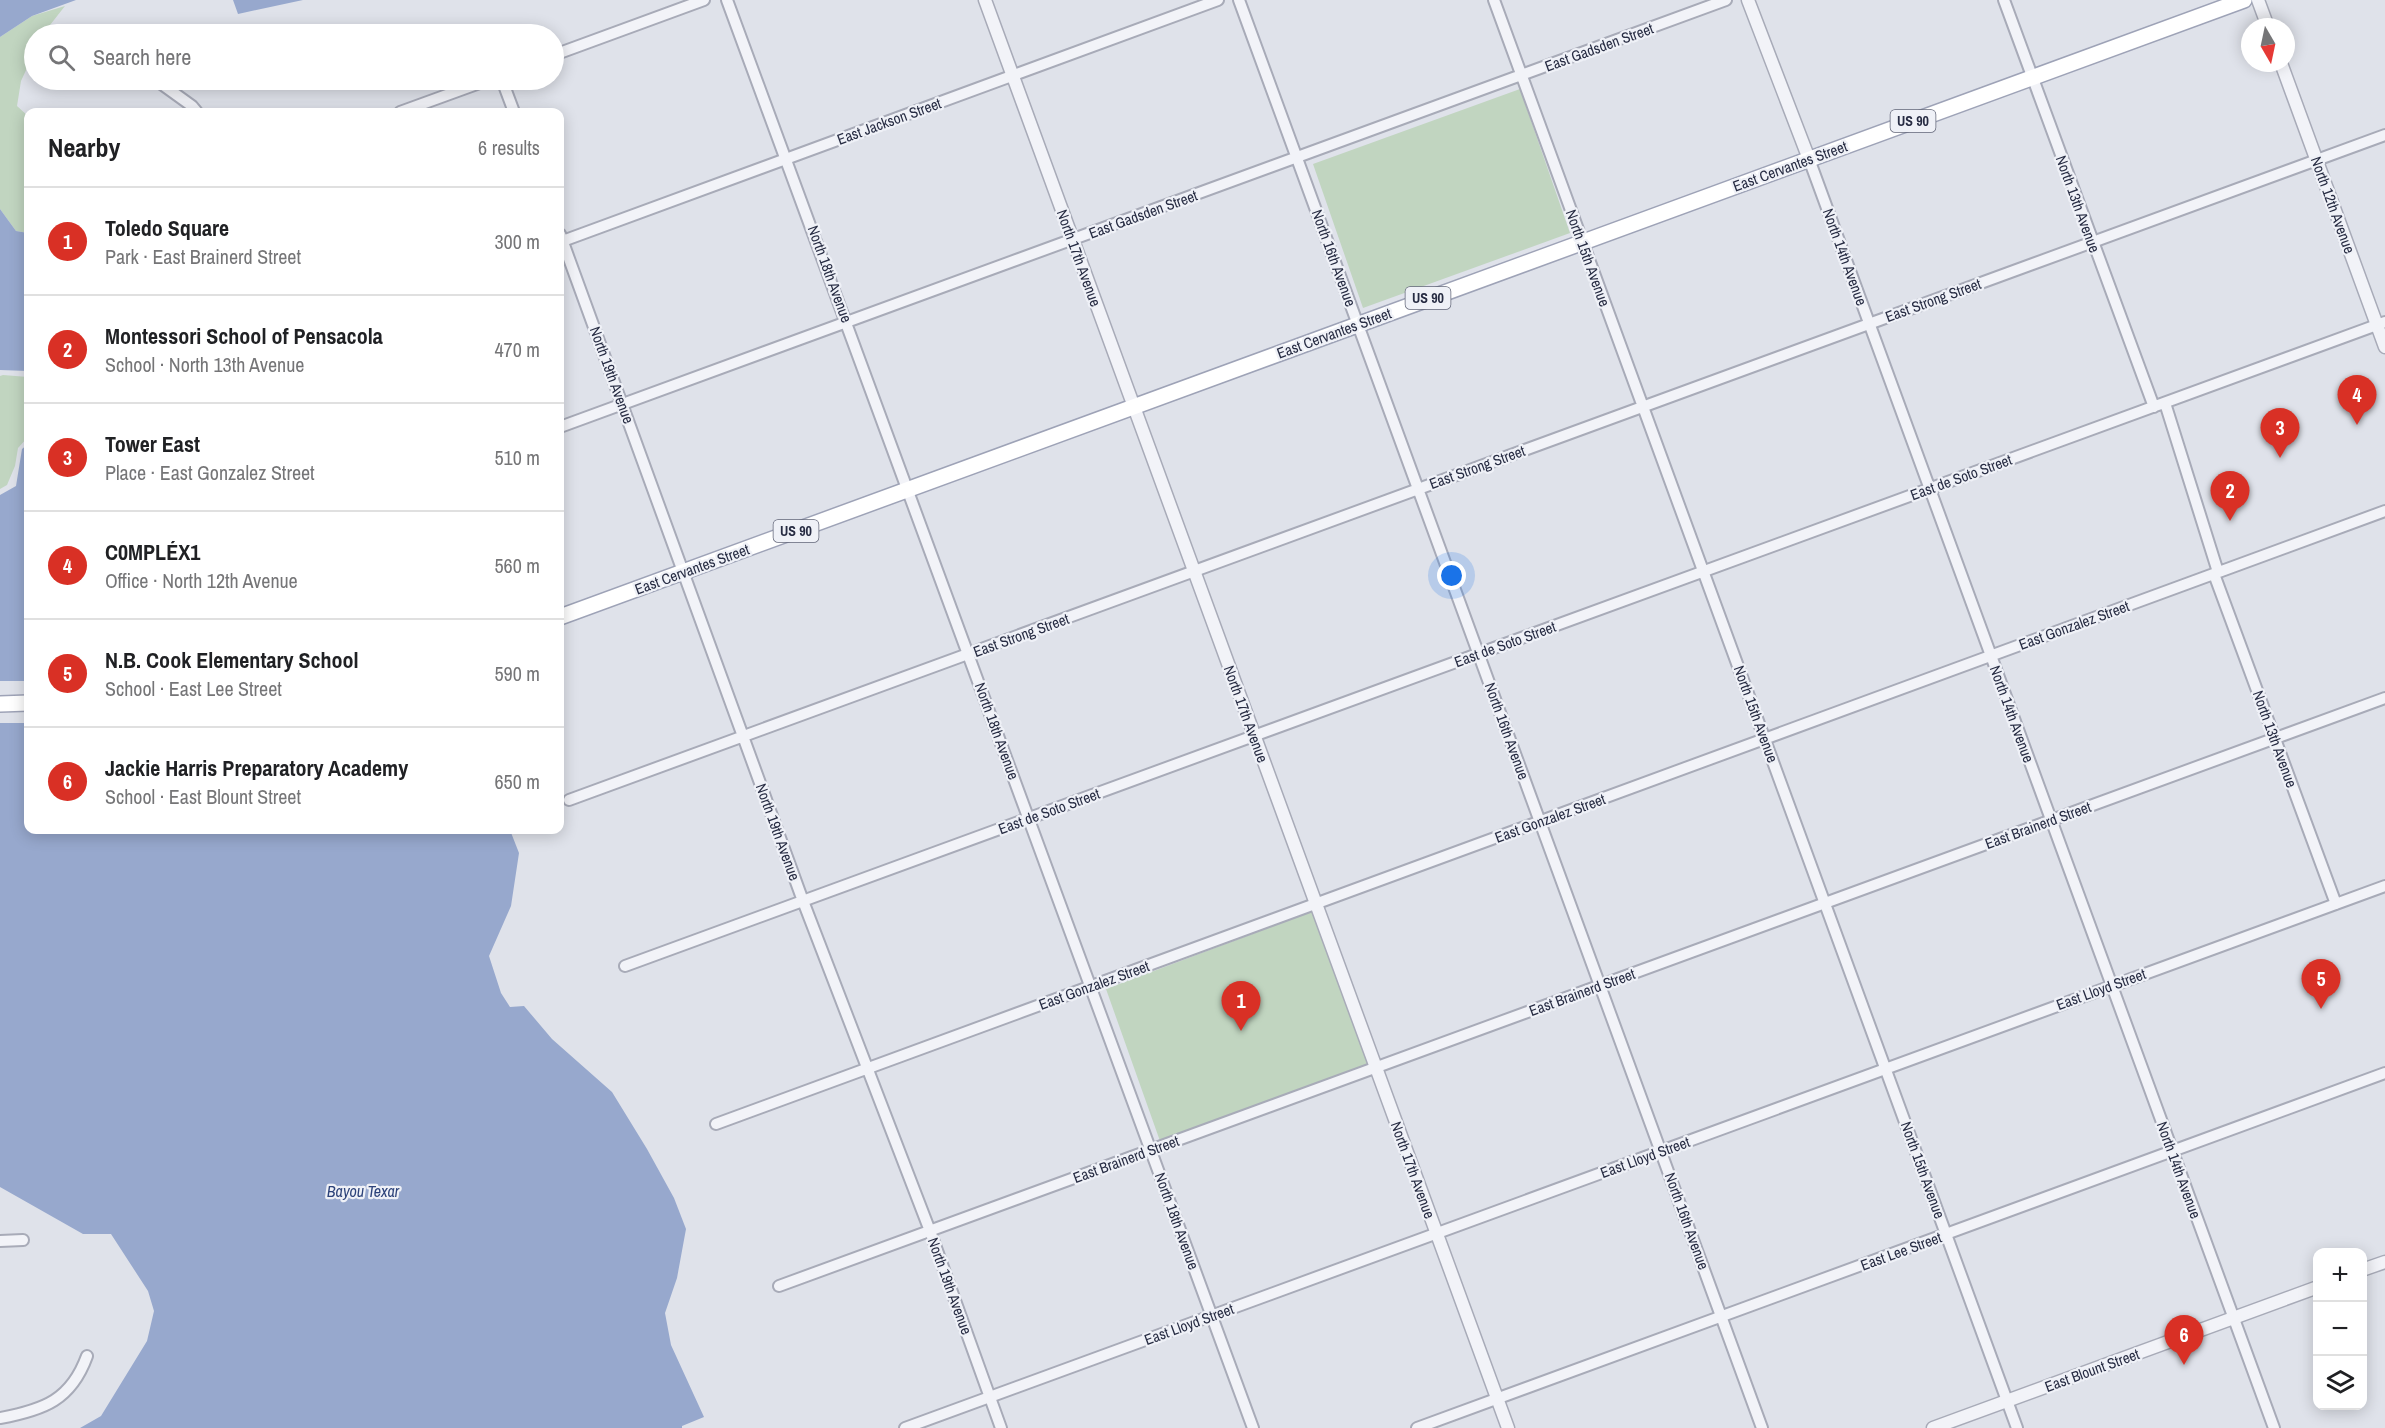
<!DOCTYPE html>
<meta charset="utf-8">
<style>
body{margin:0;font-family:"Archivo Narrow",sans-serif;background:#f6f6f6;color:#202124}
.controls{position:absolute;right:18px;bottom:18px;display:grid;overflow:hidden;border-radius:12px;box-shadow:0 3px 15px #0003}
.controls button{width:54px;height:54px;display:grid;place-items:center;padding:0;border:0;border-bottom:2px solid #e0e0e0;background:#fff;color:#202124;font:30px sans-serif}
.compass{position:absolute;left:2241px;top:18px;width:54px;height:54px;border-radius:50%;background:#fff;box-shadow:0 3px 15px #0003;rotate:171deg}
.you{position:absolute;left:1452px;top:576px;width:21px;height:21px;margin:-15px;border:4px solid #fff;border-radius:50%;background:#1a73e8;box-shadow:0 0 0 9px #1a73e833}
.badge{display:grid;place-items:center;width:39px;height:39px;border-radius:50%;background:#d93025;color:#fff;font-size:20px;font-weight:700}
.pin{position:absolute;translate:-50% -50px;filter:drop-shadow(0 2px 3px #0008)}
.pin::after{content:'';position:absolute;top:32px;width:21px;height:18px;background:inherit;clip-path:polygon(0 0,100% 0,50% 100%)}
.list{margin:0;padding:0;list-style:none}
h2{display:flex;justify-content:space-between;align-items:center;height:78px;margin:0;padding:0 24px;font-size:26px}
h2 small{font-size:20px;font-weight:400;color:#757577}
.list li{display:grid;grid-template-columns:39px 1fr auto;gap:18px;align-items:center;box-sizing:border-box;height:108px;padding:0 24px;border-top:2px solid #e0e0e0}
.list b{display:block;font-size:22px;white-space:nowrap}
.list p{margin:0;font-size:20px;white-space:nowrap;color:#757577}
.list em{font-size:20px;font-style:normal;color:#757577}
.icon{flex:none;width:33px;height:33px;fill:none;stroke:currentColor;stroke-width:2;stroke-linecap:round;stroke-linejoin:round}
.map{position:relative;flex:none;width:2385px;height:1428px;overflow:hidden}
.search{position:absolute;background:#fff;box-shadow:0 3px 15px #0003;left:24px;top:24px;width:540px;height:66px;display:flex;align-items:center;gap:15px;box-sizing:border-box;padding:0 21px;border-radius:33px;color:#757577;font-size:22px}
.panel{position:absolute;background:#fff;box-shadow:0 3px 15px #0003;left:24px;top:108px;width:540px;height:726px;border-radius:12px}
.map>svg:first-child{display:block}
.green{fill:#c1d5c0}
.water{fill:#97a8cd}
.pier{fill:#dfe2ea}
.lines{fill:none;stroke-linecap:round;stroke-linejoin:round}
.minor-casing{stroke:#a8abb8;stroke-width:14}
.tertiary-casing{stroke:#a8abb8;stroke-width:15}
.primary-casing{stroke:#9ea3b7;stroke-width:18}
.minor{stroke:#f2f3f8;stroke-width:10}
.tertiary{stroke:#f2f3f8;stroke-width:12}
.primary{stroke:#fff;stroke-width:15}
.labels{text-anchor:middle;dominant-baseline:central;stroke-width:4.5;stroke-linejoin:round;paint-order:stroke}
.shield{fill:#eff1f7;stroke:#636779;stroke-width:1.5}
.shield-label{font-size:14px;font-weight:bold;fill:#272c43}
.street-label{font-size:15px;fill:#272c43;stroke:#eff1f7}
.water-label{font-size:16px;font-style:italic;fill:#2d437a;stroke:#eff1f7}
</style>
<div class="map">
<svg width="2385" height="1428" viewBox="0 0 2385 1428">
<rect width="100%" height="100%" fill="#dfe2ea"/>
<path class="green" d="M65 6 43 34H34V53L21 81 17 106 28 116V233L16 231 0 209V37L32 16Z
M1520 89 1570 233 1363 308 1313 164Z
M3 375 28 377V437L18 448 15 466 7 485 0 489V376Z
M1313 911 1368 1065 1160 1141 1106 989Z"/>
<path class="water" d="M0 0H76L32 16 0 37Z
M233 0H303L238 14Z
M0 209 16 231 28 233V371L0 370Z
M28 444V830H510L519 853 511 906 489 956 501 993 510 1007 524 1006 552 1039 612 1092 647 1149 674 1198 686 1229 677 1278 665 1313 671 1345 704 1417 682 1426V1428H80L101 1416 147 1341 154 1311 148 1291 111 1234H83L0 1187V495L16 486 22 449Z"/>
<path class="pier" d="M0 681H28V723H0Z"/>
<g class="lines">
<g class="minor-casing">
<path id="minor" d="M727 0 1253 1428
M1239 0 1762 1428
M1494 0 2017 1428
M2004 0 2154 407
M554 55 704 0
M156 80 192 106 197 112
M502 80 514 112
M400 112 488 80
M1809 159 2274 1428
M560 234 803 901 930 1231 1001 1428
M560 242 1218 0
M2165 403 2218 572
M560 427 1726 0
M2214 574 2336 904
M569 800 2385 135
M625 966 2385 322
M716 1124 2385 511
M0 1241 23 1240
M779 1286 2385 698
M0 1418C44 1410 71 1400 87 1356
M905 1428 2385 886
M1417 1428 2385 1073"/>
</g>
<g class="tertiary-casing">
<path id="tertiary" d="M985 0 1508 1428
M1748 0 1809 159
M2258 0 2268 27
M2281 63 2385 347
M2362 1270 2385 1262
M1933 1428 2318 1287"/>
</g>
<g class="primary-casing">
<path id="primary" d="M560 617 2244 0
M0 704 28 703"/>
</g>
<use href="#minor" class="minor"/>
<use href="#tertiary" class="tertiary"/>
<use href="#primary" class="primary"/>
</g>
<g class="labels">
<g class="shield">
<rect x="1890.5" y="110" width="45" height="22" rx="4.5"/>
<rect x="1405.5" y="287" width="45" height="22" rx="4.5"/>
<rect x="773.5" y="520" width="45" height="22" rx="4.5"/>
</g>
<g class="shield-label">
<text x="1913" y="121">US 90</text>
<text x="1428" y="298">US 90</text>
<text x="796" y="531">US 90</text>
</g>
<g class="street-label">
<text transform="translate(1599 47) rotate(-20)">East Gadsden Street</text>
<text transform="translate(889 121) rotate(-20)">East Jackson Street</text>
<text transform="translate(1790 166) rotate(-20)">East Cervantes Street</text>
<text transform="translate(2078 204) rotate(70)">North 13th Avenue</text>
<text transform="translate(2333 205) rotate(70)">North 12th Avenue</text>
<text transform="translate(1143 214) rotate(-20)">East Gadsden Street</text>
<text transform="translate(1845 257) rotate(70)">North 14th Avenue</text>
<text transform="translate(1079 258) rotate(70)">North 17th Avenue</text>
<text transform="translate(1334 258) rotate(70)">North 16th Avenue</text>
<text transform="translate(1588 258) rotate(70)">North 15th Avenue</text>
<text transform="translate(830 274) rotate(70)">North 18th Avenue</text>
<text transform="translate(1933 300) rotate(-20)">East Strong Street</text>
<text transform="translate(1334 333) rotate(-20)">East Cervantes Street</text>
<text transform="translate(612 375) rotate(70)">North 19th Avenue</text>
<text transform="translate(1477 467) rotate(-20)">East Strong Street</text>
<text transform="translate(1961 477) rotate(-20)">East de Soto Street</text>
<text transform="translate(692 569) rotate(-20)">East Cervantes Street</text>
<text transform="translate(2074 625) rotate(-20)">East Gonzalez Street</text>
<text transform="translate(1021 635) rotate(-20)">East Strong Street</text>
<text transform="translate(1505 644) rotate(-20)">East de Soto Street</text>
<text transform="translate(1246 714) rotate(70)">North 17th Avenue</text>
<text transform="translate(1756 714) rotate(70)">North 15th Avenue</text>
<text transform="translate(2012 714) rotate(70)">North 14th Avenue</text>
<text transform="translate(997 731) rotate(70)">North 18th Avenue</text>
<text transform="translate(1507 731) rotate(70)">North 16th Avenue</text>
<text transform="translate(2275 739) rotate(70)">North 13th Avenue</text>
<text transform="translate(1049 811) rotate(-20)">East de Soto Street</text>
<text transform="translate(1550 818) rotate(-20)">East Gonzalez Street</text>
<text transform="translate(2038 825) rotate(-20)">East Brainerd Street</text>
<text transform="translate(778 832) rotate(70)">North 19th Avenue</text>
<text transform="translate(1094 985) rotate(-20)">East Gonzalez Street</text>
<text transform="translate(2101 989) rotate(-20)">East Lloyd Street</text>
<text transform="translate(1582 992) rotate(-20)">East Brainerd Street</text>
<text transform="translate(1645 1157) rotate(-20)">East Lloyd Street</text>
<text transform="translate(1126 1159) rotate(-20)">East Brainerd Street</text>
<text transform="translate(1413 1170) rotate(70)">North 17th Avenue</text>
<text transform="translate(1923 1170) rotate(70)">North 15th Avenue</text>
<text transform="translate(2179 1170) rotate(70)">North 14th Avenue</text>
<text transform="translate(1177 1221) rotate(70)">North 18th Avenue</text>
<text transform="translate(1687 1221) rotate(70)">North 16th Avenue</text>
<text transform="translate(1901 1251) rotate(-20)">East Lee Street</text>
<text transform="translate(950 1286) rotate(70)">North 19th Avenue</text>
<text transform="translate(1189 1324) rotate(-20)">East Lloyd Street</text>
<text transform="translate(2092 1370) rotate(-20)">East Blount Street</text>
</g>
<g class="water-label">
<text x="363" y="1191">Bayou Texar</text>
</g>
</g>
</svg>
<div class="controls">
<button>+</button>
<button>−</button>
<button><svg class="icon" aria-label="layers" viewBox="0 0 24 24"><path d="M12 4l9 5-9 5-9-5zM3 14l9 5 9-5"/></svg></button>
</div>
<svg class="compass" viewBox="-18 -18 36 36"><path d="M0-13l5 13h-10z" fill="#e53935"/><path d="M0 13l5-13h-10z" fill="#757577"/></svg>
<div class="you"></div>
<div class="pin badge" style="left:1241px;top:1031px">1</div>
<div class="pin badge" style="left:2230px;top:521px">2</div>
<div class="pin badge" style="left:2280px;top:458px">3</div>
<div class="pin badge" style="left:2357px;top:425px">4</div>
<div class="pin badge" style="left:2321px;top:1009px">5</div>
<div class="pin badge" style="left:2184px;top:1365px">6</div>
<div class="search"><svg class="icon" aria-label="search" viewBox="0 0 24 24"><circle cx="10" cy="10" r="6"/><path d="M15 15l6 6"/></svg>Search here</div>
<section class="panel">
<h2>Nearby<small>6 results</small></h2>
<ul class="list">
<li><span class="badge">1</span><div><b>Toledo Square</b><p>Park · East Brainerd Street</p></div><em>300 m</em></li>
<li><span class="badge">2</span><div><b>Montessori School of Pensacola</b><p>School · North 13th Avenue</p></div><em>470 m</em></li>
<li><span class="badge">3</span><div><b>Tower East</b><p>Place · East Gonzalez Street</p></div><em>510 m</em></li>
<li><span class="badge">4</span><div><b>C0MPLÉX1</b><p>Office · North 12th Avenue</p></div><em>560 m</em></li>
<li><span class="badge">5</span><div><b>N.B. Cook Elementary School</b><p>School · East Lee Street</p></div><em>590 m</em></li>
<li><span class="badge">6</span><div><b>Jackie Harris Preparatory Academy</b><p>School · East Blount Street</p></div><em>650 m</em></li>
</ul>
</section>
</div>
